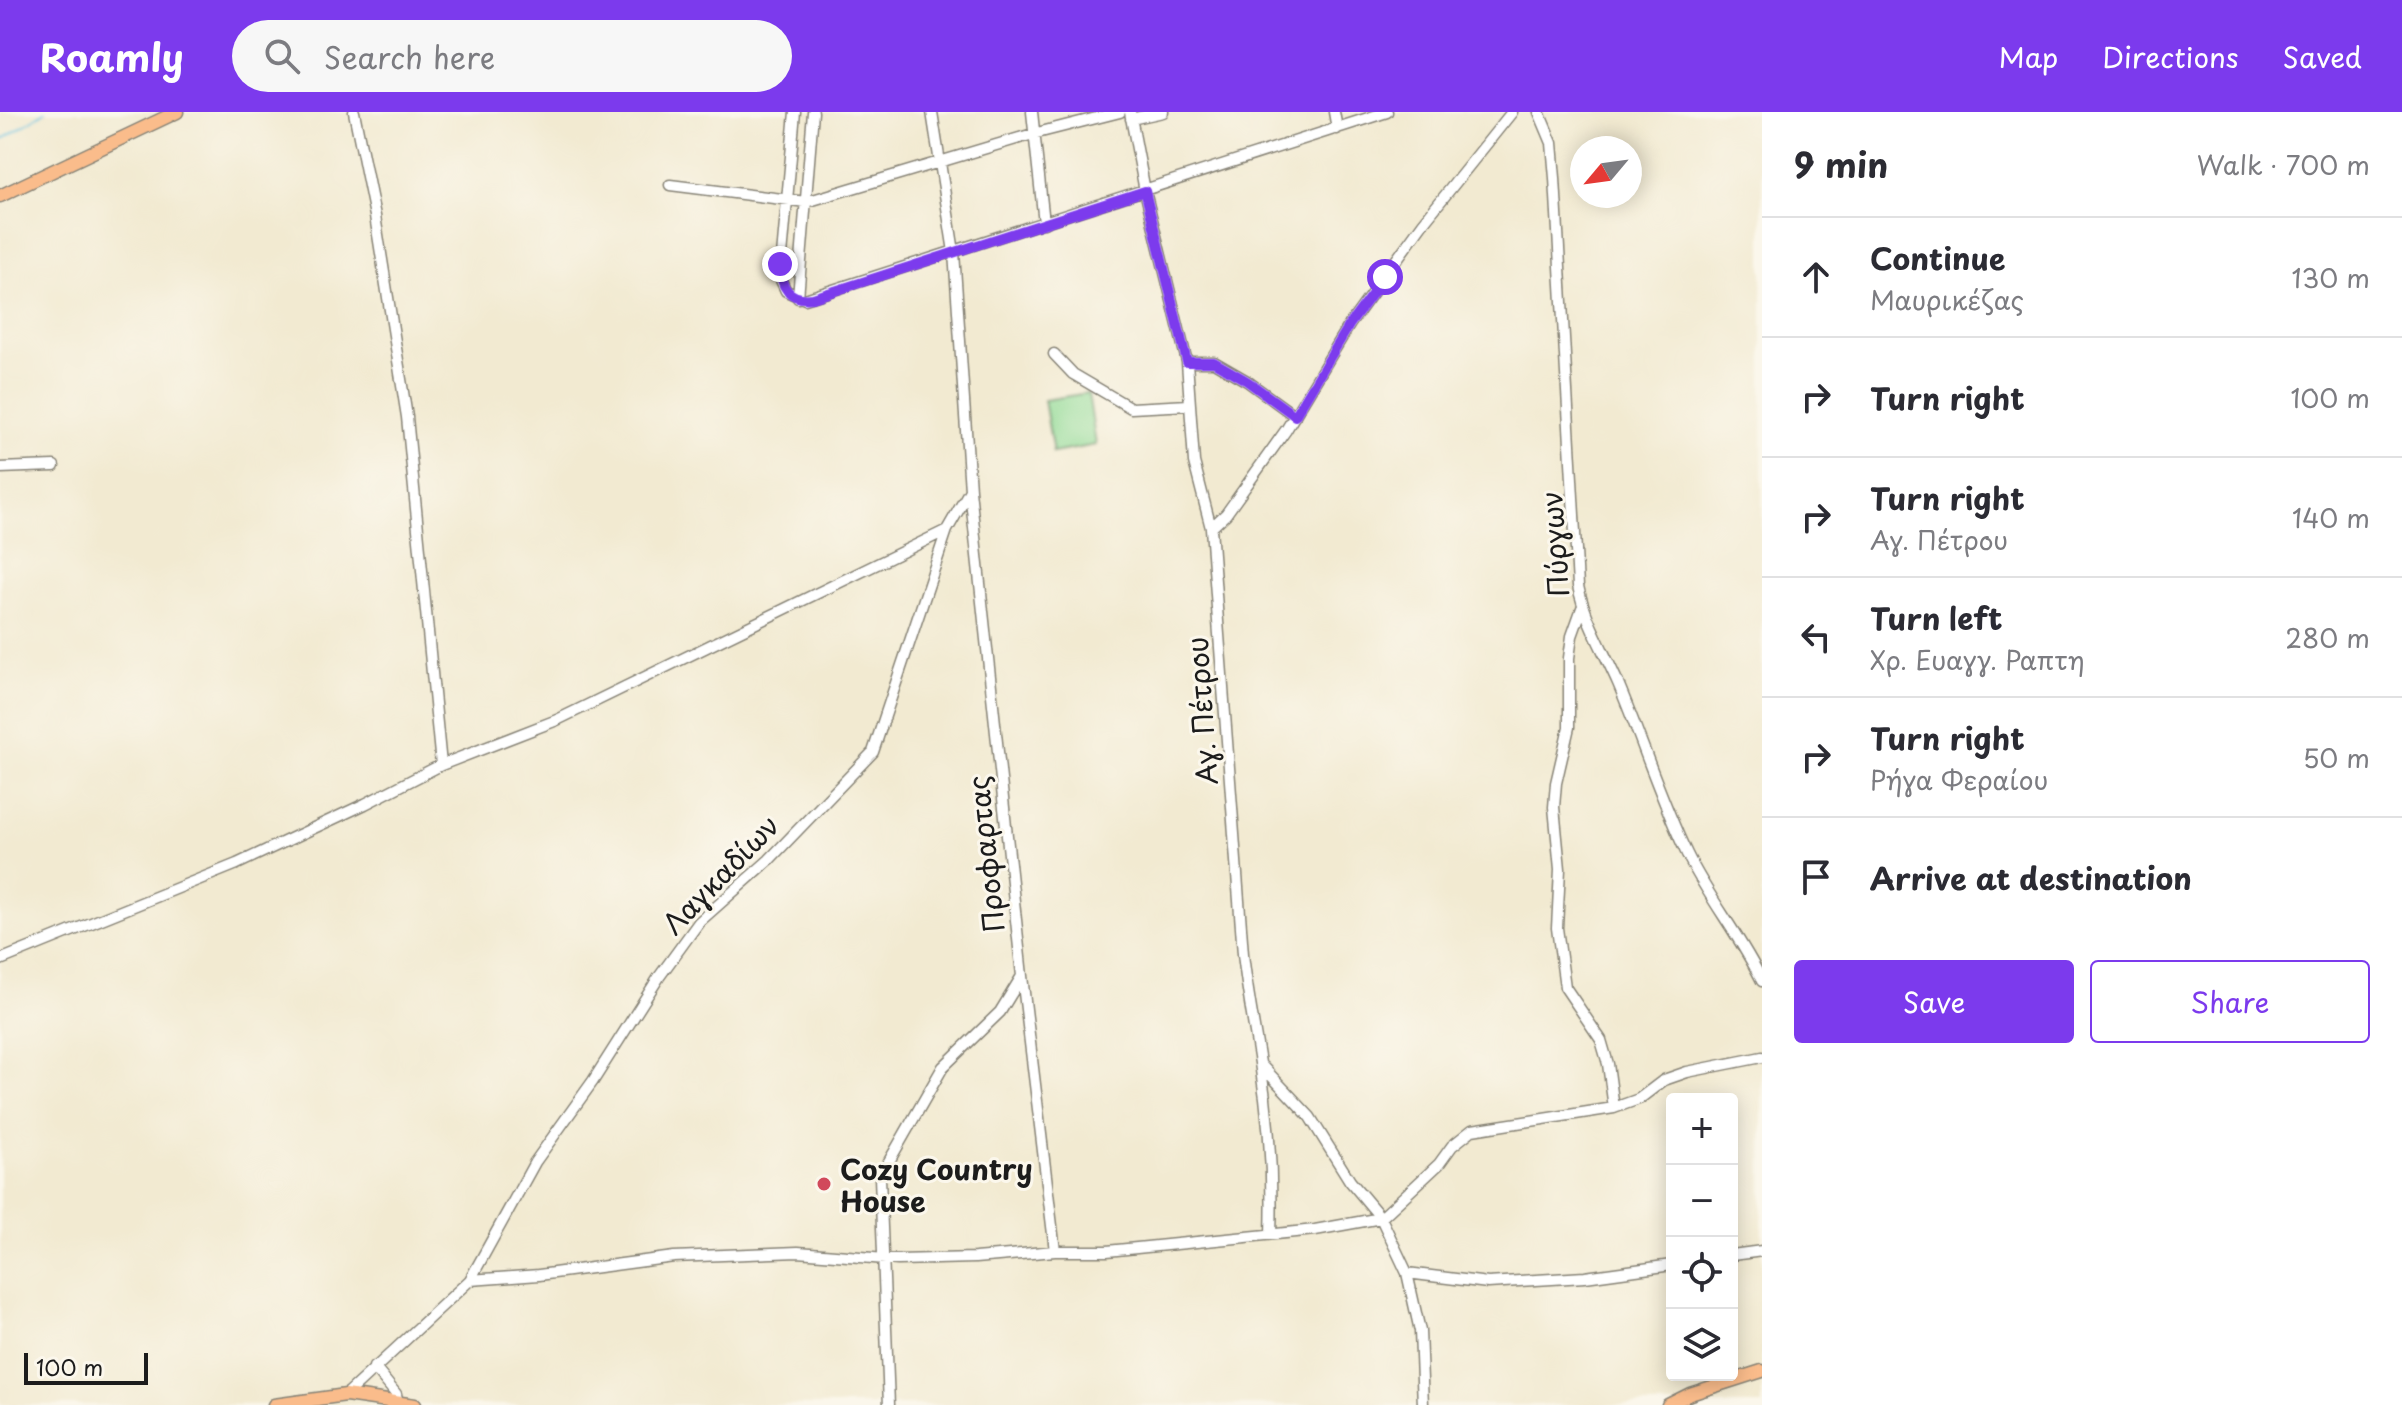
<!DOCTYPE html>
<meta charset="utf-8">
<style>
body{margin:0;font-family:"Playpen Sans",sans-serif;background:#f7f7f7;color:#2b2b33}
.controls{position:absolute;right:24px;bottom:24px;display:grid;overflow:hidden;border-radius:8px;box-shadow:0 4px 20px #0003}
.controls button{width:72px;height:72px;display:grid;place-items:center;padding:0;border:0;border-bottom:2px solid #e1e1e2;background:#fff;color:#2b2b33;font:40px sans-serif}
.compass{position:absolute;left:1570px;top:24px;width:72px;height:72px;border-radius:50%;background:#fff;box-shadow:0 4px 20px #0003;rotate:241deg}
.scale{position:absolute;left:24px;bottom:20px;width:124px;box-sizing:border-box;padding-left:8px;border:4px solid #1c1c1c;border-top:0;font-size:22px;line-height:28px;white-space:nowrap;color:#1c1c1c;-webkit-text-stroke:6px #fbf7ec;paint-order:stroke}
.stop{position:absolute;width:24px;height:24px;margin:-18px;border:6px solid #7c3aed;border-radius:50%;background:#fff}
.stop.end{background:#7c3aed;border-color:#fff;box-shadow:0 2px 8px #0008}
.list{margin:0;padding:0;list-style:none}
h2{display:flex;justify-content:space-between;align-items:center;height:104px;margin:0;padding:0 32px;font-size:34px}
h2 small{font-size:26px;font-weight:400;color:#7c7c81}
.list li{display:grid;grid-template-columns:52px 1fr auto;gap:24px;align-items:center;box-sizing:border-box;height:120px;padding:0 32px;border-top:2px solid #e1e1e2}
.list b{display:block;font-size:30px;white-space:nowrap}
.list p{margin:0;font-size:26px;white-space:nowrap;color:#7c7c81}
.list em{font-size:26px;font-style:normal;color:#7c7c81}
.actions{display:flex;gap:16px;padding:24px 32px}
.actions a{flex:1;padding:18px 0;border:2px solid #7c3aed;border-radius:8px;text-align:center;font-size:28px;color:#7c3aed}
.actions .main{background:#7c3aed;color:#fff}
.icon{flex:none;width:44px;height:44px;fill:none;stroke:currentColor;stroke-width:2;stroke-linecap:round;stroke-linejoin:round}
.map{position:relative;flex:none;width:1762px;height:1293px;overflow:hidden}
header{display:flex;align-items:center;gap:48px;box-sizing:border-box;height:112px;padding:0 40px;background:#7c3aed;color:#fff}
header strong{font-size:38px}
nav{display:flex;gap:44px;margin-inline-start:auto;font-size:28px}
.search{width:560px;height:72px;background:#f7f7f7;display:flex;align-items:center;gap:20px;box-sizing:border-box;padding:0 28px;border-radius:44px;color:#7c7c81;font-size:30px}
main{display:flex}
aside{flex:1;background:#fff}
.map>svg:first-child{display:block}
.green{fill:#91da95;stroke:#567b58;stroke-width:2}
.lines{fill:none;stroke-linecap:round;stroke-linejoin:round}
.stream{stroke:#63c2e2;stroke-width:2}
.minor-casing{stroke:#878376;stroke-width:13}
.major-casing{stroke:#878376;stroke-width:15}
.minor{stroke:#fff;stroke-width:10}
.major{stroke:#fabc8b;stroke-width:12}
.route{stroke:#7c3aed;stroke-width:10}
.poi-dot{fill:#d1495b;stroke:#fbf7ec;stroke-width:3}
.labels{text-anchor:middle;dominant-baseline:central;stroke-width:6;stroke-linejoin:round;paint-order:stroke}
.street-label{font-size:28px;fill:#1c1c1c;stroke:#fbf7ec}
.poi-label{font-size:28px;font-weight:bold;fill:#1c1c1c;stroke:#fbf7ec;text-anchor:start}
</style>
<header>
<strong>Roamly</strong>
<div class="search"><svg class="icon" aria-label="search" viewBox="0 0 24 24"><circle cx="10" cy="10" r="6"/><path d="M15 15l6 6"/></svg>Search here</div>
<nav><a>Map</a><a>Directions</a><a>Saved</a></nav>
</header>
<main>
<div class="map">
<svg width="1762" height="1293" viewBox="0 0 1762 1293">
<rect width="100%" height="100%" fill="#fbf7ec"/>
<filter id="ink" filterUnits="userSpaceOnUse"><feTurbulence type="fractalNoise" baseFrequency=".0125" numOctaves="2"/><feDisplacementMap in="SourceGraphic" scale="16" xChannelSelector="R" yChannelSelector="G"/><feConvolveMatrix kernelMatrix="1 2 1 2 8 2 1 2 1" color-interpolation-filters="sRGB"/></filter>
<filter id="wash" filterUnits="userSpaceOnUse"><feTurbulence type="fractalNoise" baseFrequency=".006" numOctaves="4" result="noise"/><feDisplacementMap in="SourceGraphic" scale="32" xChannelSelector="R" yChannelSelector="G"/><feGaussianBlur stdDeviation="1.8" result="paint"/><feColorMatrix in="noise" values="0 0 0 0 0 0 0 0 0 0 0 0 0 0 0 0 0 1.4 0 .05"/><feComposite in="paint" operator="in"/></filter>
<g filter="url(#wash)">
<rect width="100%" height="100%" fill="#f2ead1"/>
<path class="green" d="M1088 281 1096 333 1053 341 1044 288Z"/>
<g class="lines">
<path class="stream" d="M0 29 45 0"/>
</g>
</g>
<g filter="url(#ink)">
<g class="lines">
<g class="minor-casing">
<path id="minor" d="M354 0 375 104 407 305 441 653
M795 0 780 166 786 179 805 187 1387 0
M1032 0 1044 111
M1130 0 1145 79 1187 250 1194 350 1211 416 1243 842C1247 878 1254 914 1260 951 1269 1006 1273 1066 1271 1122
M1334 0 1337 17
M1539 0 1552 31 1555 66 1578 474C1585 508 1604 539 1618 571 1642 628 1660 686 1687 742 1709 787 1741 825 1762 869
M1131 7 1163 0
M670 73 806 90 1033 22 1120 0
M798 186 813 0
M1054 242 1073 262 1131 296 1189 293
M1187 250H1214L1247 269 1295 304
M0 356 54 354
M1211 416 1226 402 1286 318 1350 212 1423 111 1512 0
M1582 496 1572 524 1569 546V615L1556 671 1554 695 1560 757 1557 816 1565 875 1601 928 1608 952 1614 996
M0 848 237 752 365 692 441 653 557 608 947 418
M1022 864 1055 1139
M1260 952 1310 1005 1350 1069 1381 1106 1407 1161 1488 1171 1585 1165 1672 1153
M1732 1143 1762 1139
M1407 1161 1420 1219 1423 1293
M470 1168 535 1050 593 969 659 865 699 810 769 748 873 640 947 418 970 378
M374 1255 396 1282 398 1293
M346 1283 470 1168 539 1163 674 1145 798 1140 898 1148 975 1146 1055 1139H1107L1315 1118 1381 1106 1439 1052 1452 1034 1472 1018 1614 996 1639 987 1664 968 1687 960 1762 945
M889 1293 880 1065 943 955 1000 900 1022 864 970 378 954 140 932 0"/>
</g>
<g class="major-casing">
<path id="major" d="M0 84 177 0
M274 1293 346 1283 415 1293
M1668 1293 1690 1282 1762 1259"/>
</g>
<use href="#minor" class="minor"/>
<use href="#major" class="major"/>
</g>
</g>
<g class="lines" filter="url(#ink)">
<path class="route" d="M780 152C780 174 788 189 813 186L1145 79 1187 250H1214L1247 269 1295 304 1350 212 1385 165"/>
</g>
<circle class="poi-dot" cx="824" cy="1072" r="8"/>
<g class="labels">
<g class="street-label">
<text transform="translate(1554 432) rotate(-94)">Πύργων</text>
<text transform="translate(1201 599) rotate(-94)">Αγ. Πέτρου</text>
<text transform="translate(985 742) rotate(-96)">Προφαρτας</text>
<text transform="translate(720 762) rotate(-46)">Λαγκαδίων</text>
</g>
<g class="poi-label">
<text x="840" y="1056">Cozy Country<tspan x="840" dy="32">House</tspan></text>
</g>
</g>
</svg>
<div class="controls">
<button>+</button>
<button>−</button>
<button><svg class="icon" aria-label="locate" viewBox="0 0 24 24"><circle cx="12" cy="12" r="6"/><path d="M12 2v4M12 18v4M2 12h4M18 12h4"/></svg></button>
<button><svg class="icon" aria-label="layers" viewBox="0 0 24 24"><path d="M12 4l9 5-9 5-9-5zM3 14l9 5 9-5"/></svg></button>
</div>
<svg class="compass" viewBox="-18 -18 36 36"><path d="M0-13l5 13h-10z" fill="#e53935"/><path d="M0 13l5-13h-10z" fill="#7c7c81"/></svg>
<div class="scale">100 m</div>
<div class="stop" style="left:1385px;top:165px"></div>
<div class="stop end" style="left:780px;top:152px"></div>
</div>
<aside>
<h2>9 min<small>Walk · 700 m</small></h2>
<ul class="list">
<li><svg class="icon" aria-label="ahead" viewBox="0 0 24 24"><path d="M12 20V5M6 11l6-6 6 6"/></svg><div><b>Continue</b><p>Μαυρικέζας</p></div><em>130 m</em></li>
<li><svg class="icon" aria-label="right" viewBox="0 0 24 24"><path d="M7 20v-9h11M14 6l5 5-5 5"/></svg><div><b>Turn right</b></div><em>100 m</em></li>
<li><svg class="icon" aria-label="right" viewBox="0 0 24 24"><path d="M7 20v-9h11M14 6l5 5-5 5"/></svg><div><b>Turn right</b><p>Αγ. Πέτρου</p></div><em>140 m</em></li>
<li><svg class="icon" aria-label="left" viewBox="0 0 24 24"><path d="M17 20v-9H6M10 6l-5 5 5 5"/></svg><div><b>Turn left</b><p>Χρ. Ευαγγ. Ραπτη</p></div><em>280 m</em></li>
<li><svg class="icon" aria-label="right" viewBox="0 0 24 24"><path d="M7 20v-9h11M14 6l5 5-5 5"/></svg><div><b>Turn right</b><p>Ρήγα Φεραίου</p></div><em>50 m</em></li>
<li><svg class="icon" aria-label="arrive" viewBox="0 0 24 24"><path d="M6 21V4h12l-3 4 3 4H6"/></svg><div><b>Arrive at destination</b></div></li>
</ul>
<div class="actions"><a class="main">Save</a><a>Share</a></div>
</aside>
</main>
